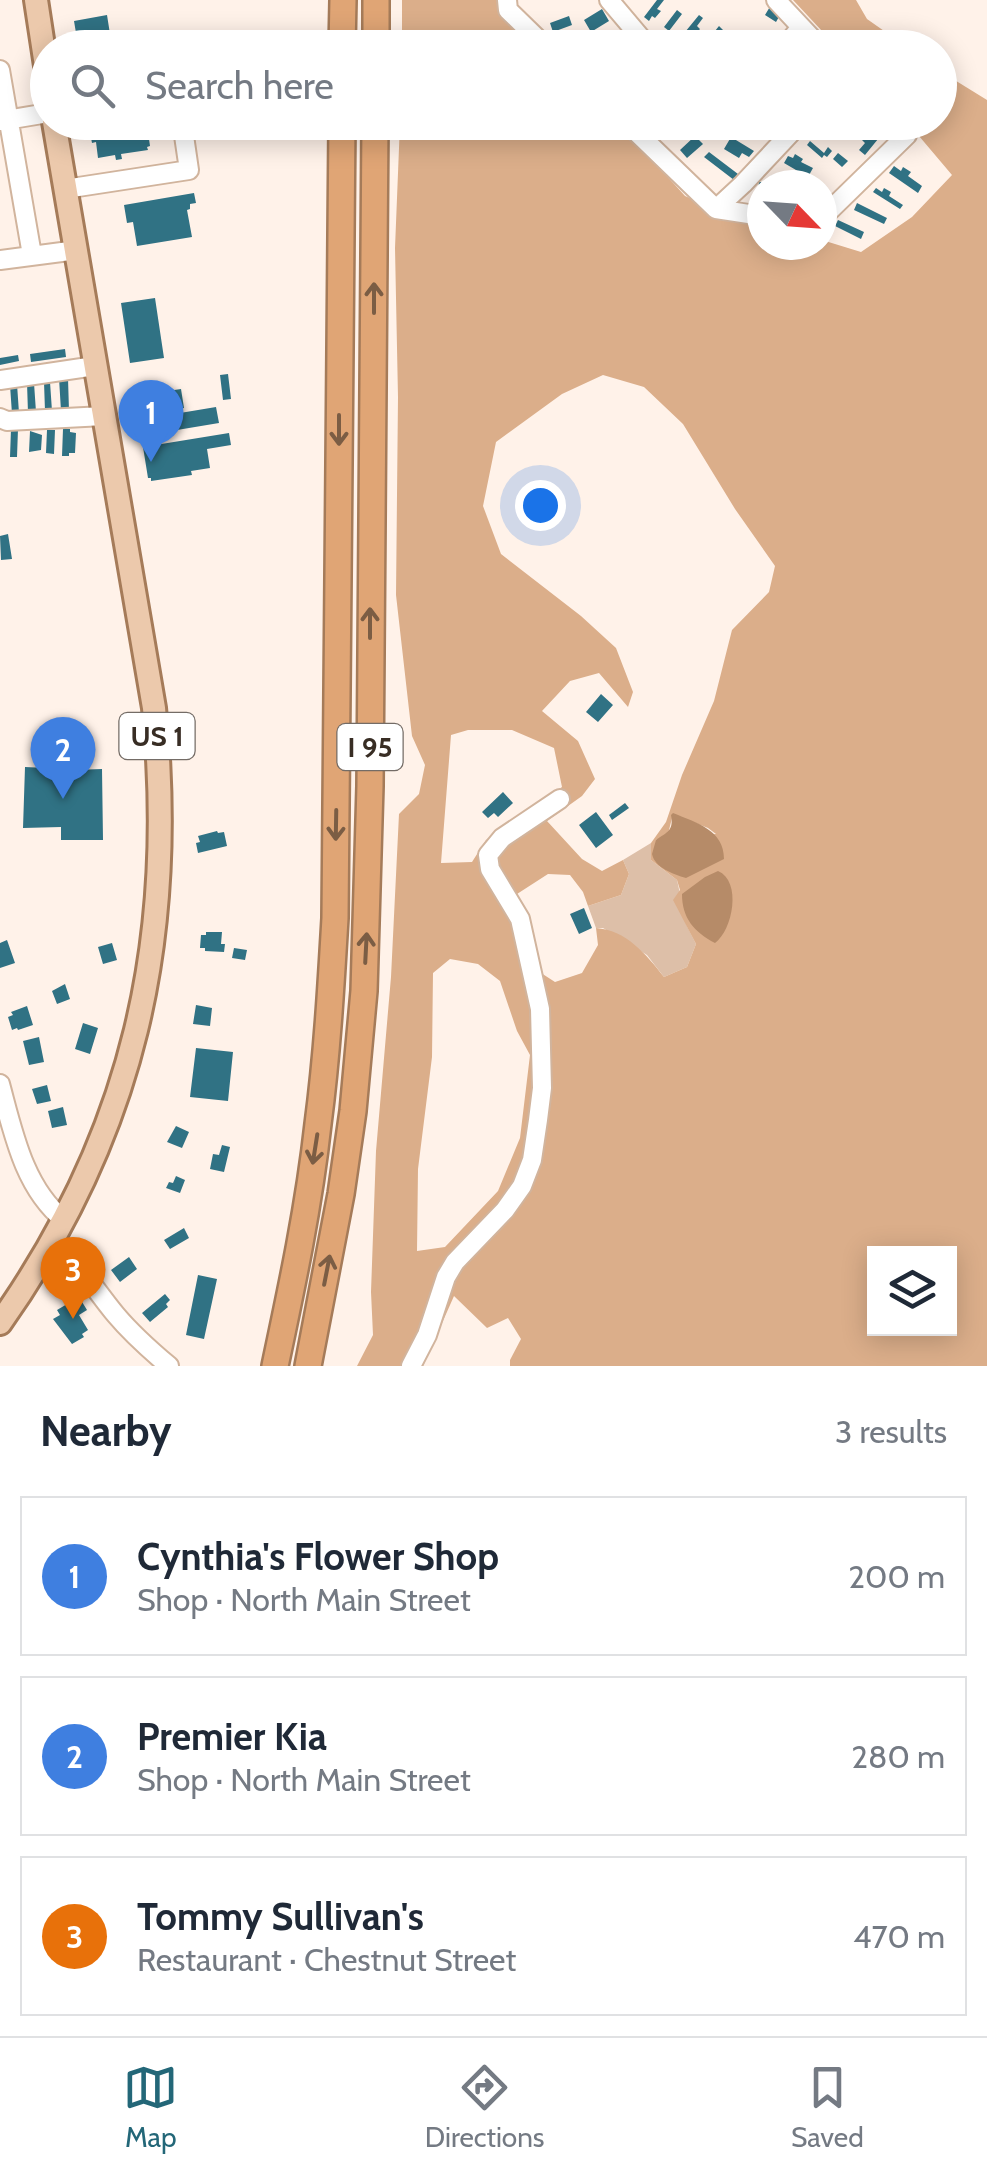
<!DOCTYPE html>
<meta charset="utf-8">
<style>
body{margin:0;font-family:Cabin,sans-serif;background:#f2f2f3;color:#1f2937}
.controls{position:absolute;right:30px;bottom:30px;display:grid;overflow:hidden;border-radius:0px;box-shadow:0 5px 25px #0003}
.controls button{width:90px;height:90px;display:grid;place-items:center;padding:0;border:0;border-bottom:2px solid #e0e1e3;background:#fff;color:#1f2937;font:50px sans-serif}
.compass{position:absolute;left:747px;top:170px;width:90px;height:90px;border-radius:50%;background:#fff;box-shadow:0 5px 25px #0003;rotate:115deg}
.you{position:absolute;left:540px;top:505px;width:35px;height:35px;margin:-25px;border:8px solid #fff;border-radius:50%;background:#1a73e8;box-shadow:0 0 0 15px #1a73e833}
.badge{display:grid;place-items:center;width:65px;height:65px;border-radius:50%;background:#236778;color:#fff;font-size:32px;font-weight:700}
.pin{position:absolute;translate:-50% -82px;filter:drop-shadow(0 2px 5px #0008)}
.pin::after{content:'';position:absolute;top:52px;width:35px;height:30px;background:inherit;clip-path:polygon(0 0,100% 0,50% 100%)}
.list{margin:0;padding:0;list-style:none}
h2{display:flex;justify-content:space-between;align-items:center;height:130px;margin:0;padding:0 40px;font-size:42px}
h2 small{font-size:32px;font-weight:400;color:#747a83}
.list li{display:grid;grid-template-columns:65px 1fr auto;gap:30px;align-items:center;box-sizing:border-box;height:160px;margin:0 20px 20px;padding:0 20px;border:2px solid #e0e1e3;border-radius:0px}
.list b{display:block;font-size:38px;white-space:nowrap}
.list p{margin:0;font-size:32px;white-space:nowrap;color:#747a83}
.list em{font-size:32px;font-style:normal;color:#747a83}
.icon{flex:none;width:55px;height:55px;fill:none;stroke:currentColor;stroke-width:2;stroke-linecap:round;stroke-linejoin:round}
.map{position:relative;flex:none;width:987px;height:1366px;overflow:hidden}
.search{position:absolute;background:#fff;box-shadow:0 5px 25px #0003;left:30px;right:30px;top:30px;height:110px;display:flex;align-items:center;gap:25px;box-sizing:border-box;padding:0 35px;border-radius:55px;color:#747a83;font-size:38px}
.sheet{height:670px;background:#fff}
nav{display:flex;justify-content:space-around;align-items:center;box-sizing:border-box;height:140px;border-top:2px solid #e0e1e3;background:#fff;font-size:28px;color:#747a83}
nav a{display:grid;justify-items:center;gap:5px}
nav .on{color:#236778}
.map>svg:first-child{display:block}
.green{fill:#ddbfa8}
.forest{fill:#dbae8a;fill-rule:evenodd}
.water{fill:#b68b68}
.building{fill:#307284}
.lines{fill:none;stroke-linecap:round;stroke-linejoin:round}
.minor-casing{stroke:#d1b49d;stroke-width:22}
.major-casing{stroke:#a57b59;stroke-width:28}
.highway-casing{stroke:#a57b59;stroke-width:30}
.minor{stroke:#fff;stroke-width:18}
.major{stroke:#ecc9ac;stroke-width:22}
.highway{stroke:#e0a575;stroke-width:25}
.oneway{stroke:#7b5d44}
.labels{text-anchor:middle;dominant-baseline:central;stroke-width:10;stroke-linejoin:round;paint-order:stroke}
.shield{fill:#fff;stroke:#746c66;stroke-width:2.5}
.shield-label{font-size:28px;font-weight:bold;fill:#382d24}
</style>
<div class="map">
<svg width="987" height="1366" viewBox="0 0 987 1366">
<rect width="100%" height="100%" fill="#fff2e9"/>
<path class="green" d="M651 843V860L677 880 687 926 696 944 687 967 664 977 647 955 603 928H596L588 906 621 895 629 874 623 860Z"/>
<path class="forest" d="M402 0H510L536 47H402Z
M793 0H856L867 19 907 47H837Z
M940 71 987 100V1366H510V1360L521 1339 508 1318 487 1328 454 1296 423 1366H357L373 1335 371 1292 376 1151 391 977 399 814 419 794 425 765 412 736 396 595 398 397 395 248 400 123H609L647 154 685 196 731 216 762 224V245H822V240L861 252 912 217 952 175 908 123 940 122ZM603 375 644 387 683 424 735 509 775 566 769 592 732 630 714 701 682 775 666 822 651 843V860L677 880 680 890 673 900 696 944 687 967 664 977C646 954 626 930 596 928L598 945 582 973 555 982 538 971 536 945 517 894 548 874 570 875 583 892 588 906 621 895 629 874 623 860 602 871 582 859 547 821 582 796 595 779 578 741 542 711 570 681 599 673 628 707 633 692 616 648 581 616 501 554 483 506 496 442 562 394ZM468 730H512L554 748 562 787 486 840 472 862 441 863 451 735ZM673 814 708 828 716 834 656 840 668 834ZM450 959 478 964 500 981 517 1031 530 1055 520 1138 498 1191 445 1247 417 1251 418 1169 432 1057 433 973ZM874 1254H950V1328H874Z"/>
<path class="water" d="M673 813C697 823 724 830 724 859L686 878C673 874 655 868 652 854L656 840C667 832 674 831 671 815Z
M718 871C742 881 733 930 715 943 694 932 682 918 682 894L705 877Z"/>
<path class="building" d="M657 0H664L657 9 661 11 655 18 652 16 649 21 644 17Z
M771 5 776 9 774 12 780 15 776 22 765 15Z
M602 9 609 21 591 32 584 20Z
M677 10 682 14 669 31 664 27Z
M107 15 110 34 77 39 74 21Z
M699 15 703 18 697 26 700 29 694 36 691 34 685 41 681 37Z
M569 16 572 25 553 32 550 23Z
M719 26 723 30 708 48H698L713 30 715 31Z
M88 122H154L156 138 149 139 150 146 147 147 148 150 121 154 122 159 116 160 115 155 98 158 96 142 92 143Z
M669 122H682L664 134 661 128Z
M755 122H760L771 132 767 137 753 125Z
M881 123 887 128 865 155 859 150 865 143 862 140 872 128 876 130Z
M695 136 703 144 687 158 680 150Z
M731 137 754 151 749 157 742 153 739 158 724 149Z
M810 141 824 153 828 147 832 151 827 157 824 155 822 158 807 145Z
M709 152 738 174 734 180 704 157Z
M838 153 848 161 842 167 833 159Z
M795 154 803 159 801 162 813 168 808 177 784 163 788 156 793 158Z
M894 166 901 171 903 167 911 172 908 176 922 186 918 193 889 173Z
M772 175 798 185H781L770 180Z
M759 182H762V201L753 200V193H758Z
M876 188 882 192 884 188 891 192 889 196 903 205 900 209 873 192Z
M194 193 196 203 190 204V209L187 210 192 237 137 246 133 222 127 223 124 205Z
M857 203 887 218 884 224 854 210Z
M838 220 864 232 861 239 835 226Z
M155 298 164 358 130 363 121 303Z
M65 349 66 357 31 362 30 354Z
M18 355 19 361 0 365V358Z
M228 374 231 399 223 400 220 375Z
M59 378H68L69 411H61Z
M44 382H50L52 411H45Z
M27 383H34L36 412 28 413Z
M17 384 19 413 12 414 10 385Z
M181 389 184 408 144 415 141 395Z
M216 407 219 423 159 433 156 417Z
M11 429H18L17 457H10Z
M63 429H70V432L76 433 75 453H69V456H62Z
M47 430H55L54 454 46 453Z
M30 431 42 435 41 450 29 452Z
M229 433 231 445 207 449 210 468 191 471 192 475 151 481V478H148L143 447Z
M8 534 12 559 1 560 0 536Z
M601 694 613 705 598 722 586 712Z
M46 746H75L74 770 102 769 103 840H61V827L23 828 25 767 46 768Z
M503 792 513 803 498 817 494 813 488 818 482 812Z
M625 803 629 808 612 820 609 815Z
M596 812 613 835 596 848 579 825Z
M217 831 218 833 224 832 227 846 198 853 196 843 200 842 198 836Z
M584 908 592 928 579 934 570 914Z
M206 932H222L221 944H225L224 952 205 951V948H200L201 935H206Z
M7 940 15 963 0 968V943Z
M112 943 117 960 103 964 98 947Z
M234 948 247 950 245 960 232 958Z
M65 984 70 999 57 1004 52 991Z
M196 1005 212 1008 210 1026 193 1024Z
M27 1006 33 1025 18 1030 17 1028 12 1030 8 1017 13 1015 11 1012Z
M83 1023 98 1028 90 1054 75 1049Z
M39 1037 44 1062 29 1065 23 1041Z
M196 1048 233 1052 228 1101 190 1097Z
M47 1085 51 1101 37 1104 32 1089Z
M63 1107 67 1125 52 1128 48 1111Z
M176 1126 189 1132 182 1148 167 1142Z
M222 1145 230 1147 224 1172 210 1169 213 1154 219 1155Z
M176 1176 185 1180 180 1193 166 1188 169 1182 173 1183Z
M184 1228 189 1238 170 1249 164 1240Z
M129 1257 137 1269 120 1282 111 1270Z
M198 1275 217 1279 204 1339 186 1335Z
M165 1294 170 1300 166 1304 168 1307 150 1322 142 1313Z
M79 1297 87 1310 79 1315 88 1330 82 1334 84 1337 72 1344 53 1319 60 1315 57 1310Z"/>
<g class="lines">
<g class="minor-casing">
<path id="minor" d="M507 0 508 10 547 48
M609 0 642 39 657 48
M776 0 821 48
M784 48 801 27
M0 70 32 255
M0 121 48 113
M626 122 716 209 762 216
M65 189 189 170 182 122
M716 209 743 184 801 122
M822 218 907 135 894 122
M0 260 77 250
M0 380 95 366
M0 418 7 421 104 416
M0 1084C13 1132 24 1188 64 1220
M51 1245C80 1262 95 1290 116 1315 132 1334 150 1350 169 1366
M411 1366 427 1335 446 1277 455 1262 505 1210 522 1186 532 1160 538 1120 542 1088 540 1009 520 919 490 869 488 855 502 838 560 799"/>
</g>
<g class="major-casing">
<path id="major" d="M36 0 48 79
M0 1323C134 1133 177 938 154 708L54 122"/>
</g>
<g class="highway-casing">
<path id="highway" d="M342 48 343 0
M376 48V0
M275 1366C292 1286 309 1206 318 1124 327 1056 331 987 335 918L342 122
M308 1366 341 1194 353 1111 364 991 370 786 375 122"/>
</g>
<use href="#minor" class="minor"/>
<use href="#major" class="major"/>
<use href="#highway" class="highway"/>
</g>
<defs><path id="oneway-shaft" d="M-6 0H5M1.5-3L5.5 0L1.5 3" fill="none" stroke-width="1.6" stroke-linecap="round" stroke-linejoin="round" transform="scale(2.5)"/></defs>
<g class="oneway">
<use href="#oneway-shaft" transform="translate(374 298) rotate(-90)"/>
<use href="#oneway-shaft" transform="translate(339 430) rotate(90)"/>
<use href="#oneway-shaft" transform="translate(370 623) rotate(-90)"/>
<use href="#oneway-shaft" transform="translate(336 825) rotate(91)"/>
<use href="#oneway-shaft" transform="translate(366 948) rotate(-87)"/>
<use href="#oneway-shaft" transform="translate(315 1149) rotate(99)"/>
<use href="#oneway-shaft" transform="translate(327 1270) rotate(-79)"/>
</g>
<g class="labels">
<g class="shield">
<rect x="119.5" y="713" width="75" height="46" rx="8"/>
<rect x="337.5" y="724" width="65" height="46" rx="8"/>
</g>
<g class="shield-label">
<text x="157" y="736">US 1</text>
<text x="370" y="747">I 95</text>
</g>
</g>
</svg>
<div class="controls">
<button><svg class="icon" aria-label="layers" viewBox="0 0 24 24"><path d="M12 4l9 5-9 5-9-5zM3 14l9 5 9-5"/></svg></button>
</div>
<svg class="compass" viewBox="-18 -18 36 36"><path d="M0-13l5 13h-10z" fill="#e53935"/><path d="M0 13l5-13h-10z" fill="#747a83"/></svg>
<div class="you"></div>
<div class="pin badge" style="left:151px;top:462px;background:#3f7fe0">1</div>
<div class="pin badge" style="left:63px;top:799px;background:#3f7fe0">2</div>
<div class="pin badge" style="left:73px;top:1319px;background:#e8710a">3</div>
<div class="search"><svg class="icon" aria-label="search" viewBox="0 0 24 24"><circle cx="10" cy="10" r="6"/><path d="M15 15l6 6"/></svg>Search here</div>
</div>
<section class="sheet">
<h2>Nearby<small>3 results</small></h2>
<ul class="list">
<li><span class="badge" style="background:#3f7fe0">1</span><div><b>Cynthia's Flower Shop</b><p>Shop · North Main Street</p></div><em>200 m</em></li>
<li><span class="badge" style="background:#3f7fe0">2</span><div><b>Premier Kia</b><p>Shop · North Main Street</p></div><em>280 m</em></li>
<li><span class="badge" style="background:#e8710a">3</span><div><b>Tommy Sullivan's</b><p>Restaurant · Chestnut Street</p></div><em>470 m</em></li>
</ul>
</section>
<nav>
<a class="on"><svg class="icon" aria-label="map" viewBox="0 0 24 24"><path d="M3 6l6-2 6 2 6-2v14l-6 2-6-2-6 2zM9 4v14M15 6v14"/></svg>Map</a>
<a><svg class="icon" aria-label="directions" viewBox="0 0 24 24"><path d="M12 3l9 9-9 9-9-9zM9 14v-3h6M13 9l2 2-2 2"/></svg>Directions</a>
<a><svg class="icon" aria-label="saved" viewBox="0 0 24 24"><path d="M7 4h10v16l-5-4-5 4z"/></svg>Saved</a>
</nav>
